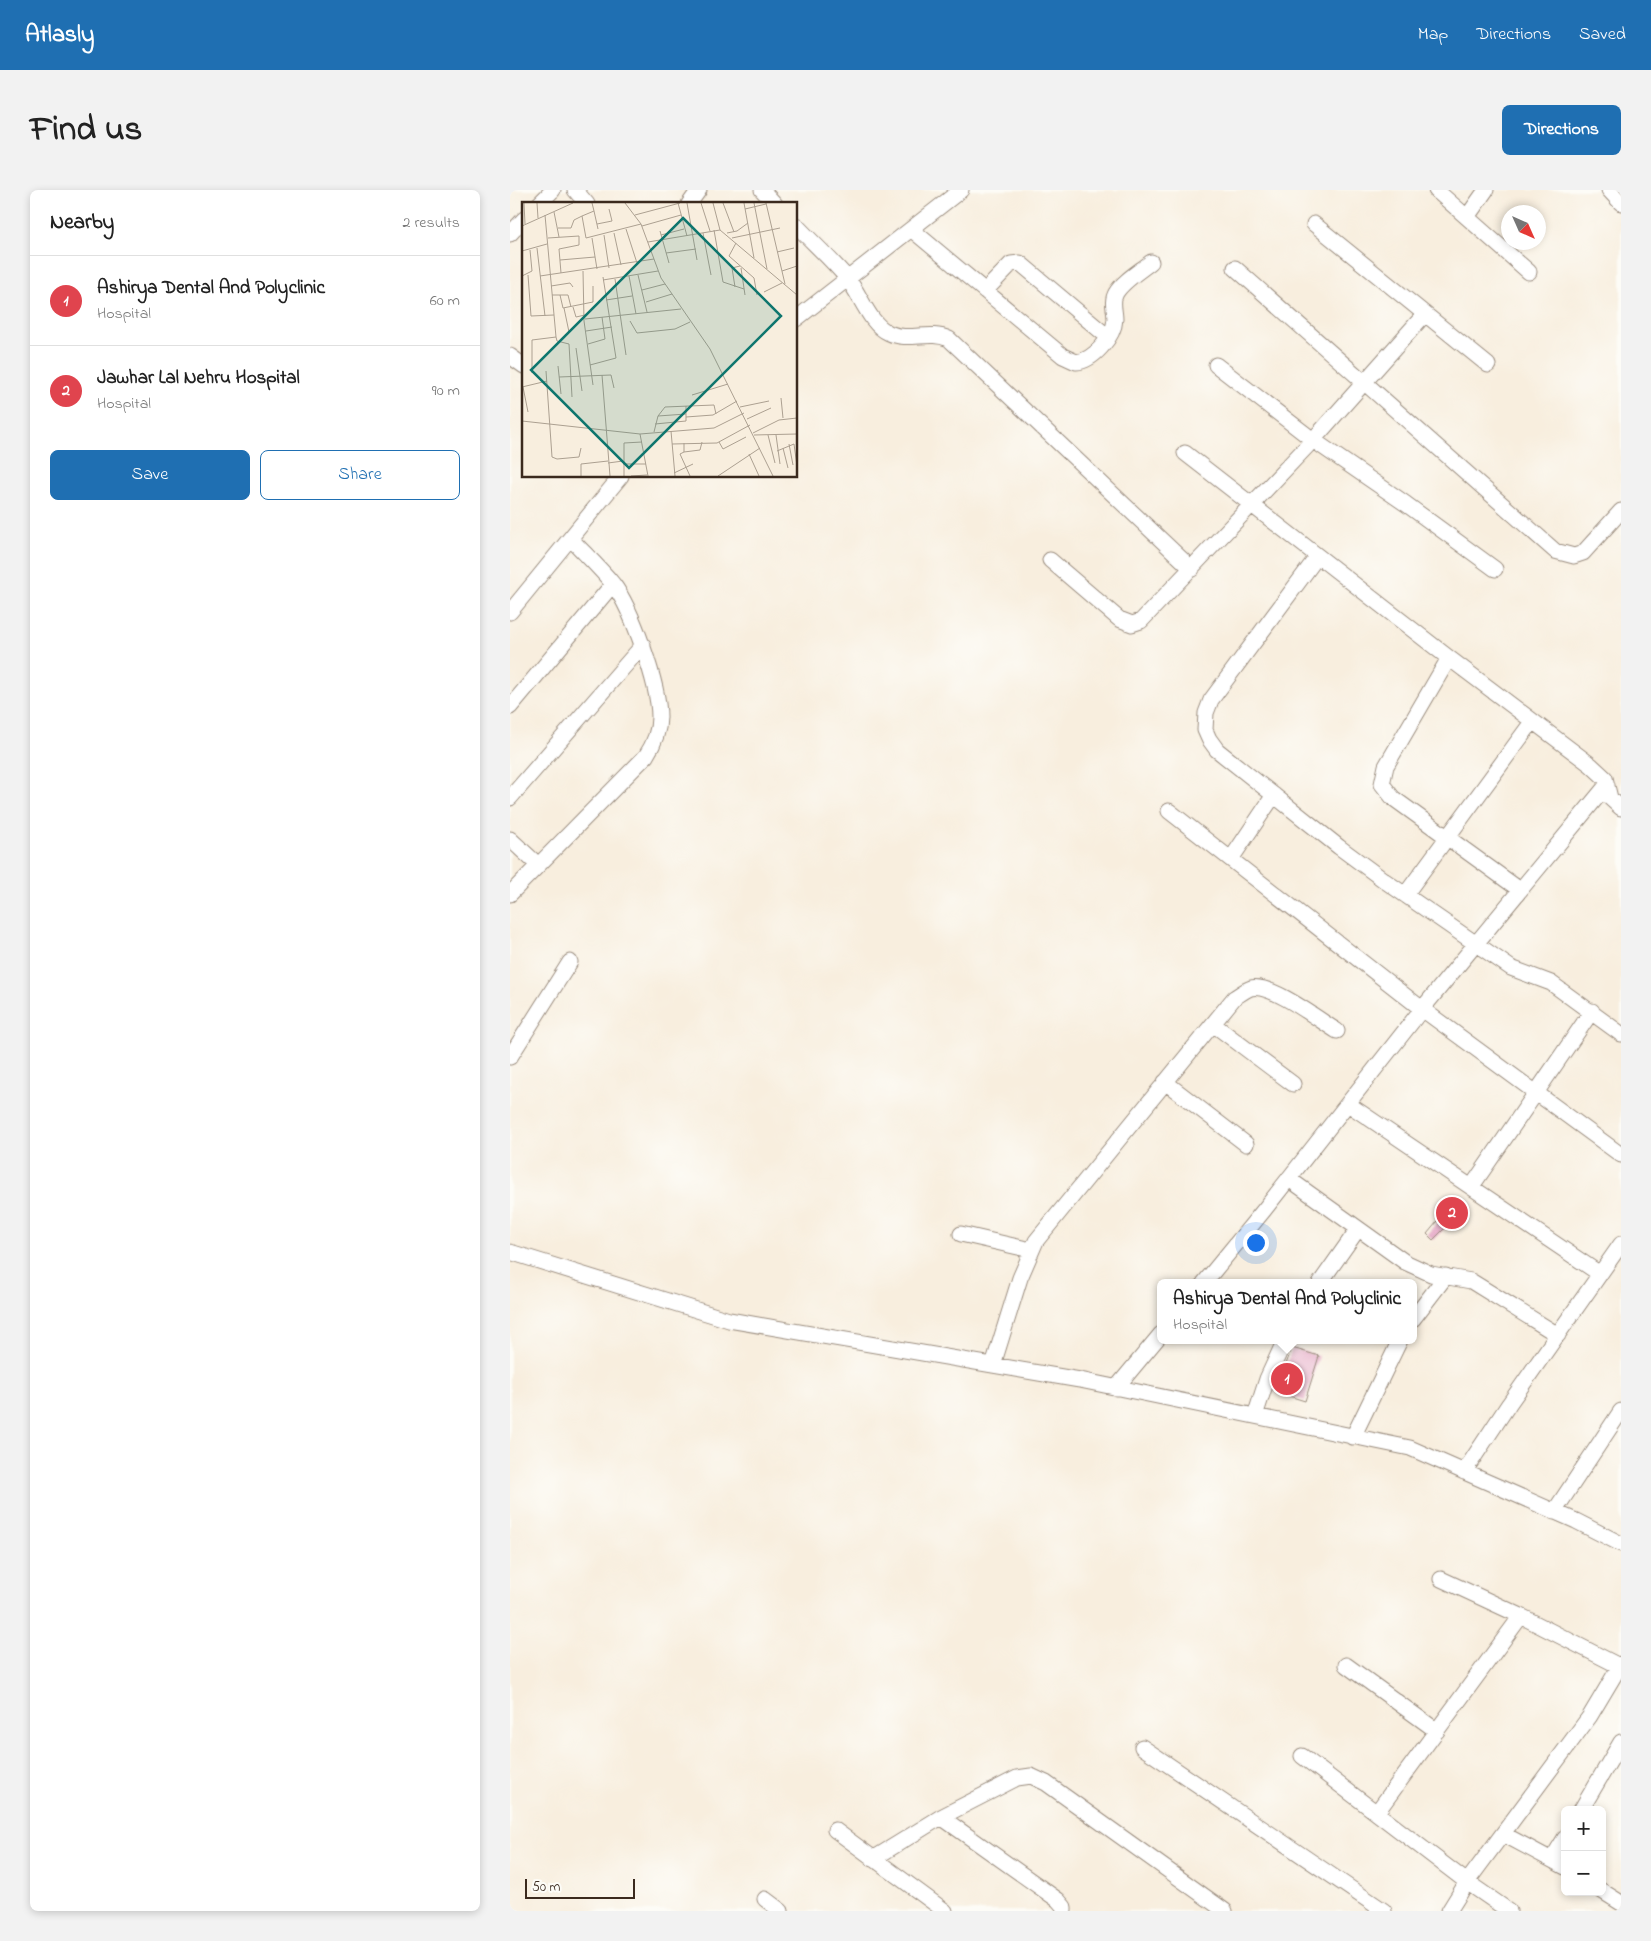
<!DOCTYPE html>
<meta charset="utf-8">
<style>
body{margin:0;font-family:"Indie Flower",sans-serif;background:#f2f2f2;color:#222}
.controls{position:absolute;right:15px;bottom:15px;display:grid;overflow:hidden;border-radius:8px;box-shadow:0 2px 8px #0003}
.controls button{width:45px;height:45px;display:grid;place-items:center;padding:0;border:0;border-bottom:1px solid #e0e0e0;background:#fff;color:#222;font:25px sans-serif}
.compass{position:absolute;left:991px;top:15px;width:45px;height:45px;border-radius:50%;background:#fff;box-shadow:0 2px 8px #0003;rotate:135deg}
.scale{position:absolute;left:15px;bottom:12px;width:110px;box-sizing:border-box;padding-left:5px;border:2px solid #3b2a1e;border-top:0;font-size:14px;line-height:18px;white-space:nowrap;color:#3b2a1e;-webkit-text-stroke:4px #fdfcf7;paint-order:stroke}
.you{position:absolute;left:745px;top:1052px;width:18px;height:18px;margin:-12px;border:4px solid #fff;border-radius:50%;background:#1a73e8;box-shadow:0 0 0 8px #1a73e833}
.badge{display:grid;place-items:center;width:32px;height:32px;border-radius:50%;background:#1f6fb2;color:#fff;font-size:16px;font-weight:700}
.pin{position:absolute;translate:-50% -50%;border:2px solid #fff;box-shadow:0 1px 5px #0006}
.popup{position:absolute;left:647px;top:1089px;width:260px;height:65px;box-sizing:border-box;display:grid;place-content:center;border-radius:8px;background:#fff;filter:drop-shadow(0 1px 4px #0005);font-size:16px;white-space:nowrap;color:#767676}
.popup b{font-size:19px;color:#222}
.popup::after{content:'';position:absolute;left:50%;top:100%;margin-left:-10px;border:10px solid transparent;border-top-color:#fff}
.list{margin:0;padding:0;list-style:none}
h2{display:flex;justify-content:space-between;align-items:center;height:65px;margin:0;padding:0 20px;font-size:21px}
h2 small{font-size:16px;font-weight:400;color:#767676}
.list li{display:grid;grid-template-columns:32px 1fr auto;gap:15px;align-items:center;box-sizing:border-box;height:90px;padding:0 20px;border-top:1px solid #e0e0e0}
.list b{display:block;font-size:19px;white-space:nowrap}
.list p{margin:0;font-size:16px;white-space:nowrap;color:#767676}
.list em{font-size:16px;font-style:normal;color:#767676}
.actions{display:flex;gap:10px;padding:15px 20px}
.actions a{flex:1;padding:11px 0;border:1px solid #1f6fb2;border-radius:8px;text-align:center;font-size:18px;color:#1f6fb2}
.actions .main{background:#1f6fb2;color:#fff}
.map{position:relative;flex:none;width:1111px;height:1721px;overflow:hidden;border-radius:8px}
header{display:flex;align-items:center;gap:30px;box-sizing:border-box;height:70px;padding:0 25px;background:#1f6fb2;color:#fff}
header strong{font-size:24px}
nav{display:flex;gap:28px;margin-inline-start:auto;font-size:18px}
.intro{display:flex;align-items:center;justify-content:space-between;box-sizing:border-box;height:120px;padding:0 30px}
h1{margin:0;font-size:35px}
.button{padding:12px 22px;border-radius:8px;background:#1f6fb2;color:#fff;font-size:18px;font-weight:700}
main{display:flex;gap:30px;padding:0 30px}
aside{flex:1;background:#fff;border-radius:8px;box-shadow:0 2px 8px #0003}
.map>svg:first-child{display:block}
.building{fill:#e19abe}
.lines{fill:none;stroke-linecap:round;stroke-linejoin:round}
.minor-casing{stroke:#9a8c7e;stroke-width:17}
.minor{stroke:#fff;stroke-width:15}
.inset-road{fill:none;stroke:#aca091;stroke-width:1}
.view{fill:#0f766e;fill-opacity:0.15;stroke:#0f766e;stroke-width:2.5}
.inset-edge{fill:none;stroke:#3b2a1e;stroke-width:2.5}
</style>
<header>
<strong>Atlasly</strong>
<nav><a>Map</a><a>Directions</a><a>Saved</a></nav>
</header>
<div class="intro"><h1>Find us</h1><a class="button">Directions</a></div>
<main>
<aside>
<h2>Nearby<small>2 results</small></h2>
<ul class="list">
<li><span class="badge" style="background:#e0444e">1</span><div><b>Ashirya Dental And Polyclinic</b><p>Hospital</p></div><em>60 m</em></li>
<li><span class="badge" style="background:#e0444e">2</span><div><b>Jawhar Lal Nehru Hospital</b><p>Hospital</p></div><em>90 m</em></li>
</ul>
<div class="actions"><a class="main">Save</a><a>Share</a></div>
</aside>
<div class="map">
<svg width="1111" height="1721" viewBox="0 0 1111 1721">
<rect width="100%" height="100%" fill="#fdfcf7"/>
<filter id="ink" filterUnits="userSpaceOnUse"><feTurbulence type="fractalNoise" baseFrequency=".02" numOctaves="2"/><feDisplacementMap in="SourceGraphic" scale="10" xChannelSelector="R" yChannelSelector="G"/><feConvolveMatrix kernelMatrix="1 2 1 2 8 2 1 2 1" color-interpolation-filters="sRGB"/></filter>
<filter id="wash" filterUnits="userSpaceOnUse"><feTurbulence type="fractalNoise" baseFrequency=".0096" numOctaves="4" result="noise"/><feDisplacementMap in="SourceGraphic" scale="20" xChannelSelector="R" yChannelSelector="G"/><feGaussianBlur stdDeviation="1.12" result="paint"/><feColorMatrix in="noise" values="0 0 0 0 0 0 0 0 0 0 0 0 0 0 0 0 0 1.4 0 .05"/><feComposite in="paint" operator="in"/></filter>
<g filter="url(#wash)">
<rect width="100%" height="100%" fill="#f8eede"/>
<g id="blocks">
<path class="building" d="M942 1014 952 1024 942 1035 940 1033 923 1050 917 1044Z
M782 1158 809 1166 795 1211 766 1202Z"/>
</g>
</g>
<g filter="url(#ink)">
<use href="#blocks" fill-opacity="0" stroke="#9a8c7e" stroke-width="1"/>
<g class="lines">
<g class="minor-casing">
<path id="minor" d="M65 0 77 14
M252 0 265 14
M926 0 1019 82
M1099 0 1111 13
M29 14 43 0
M179 14 189 0
M957 27 976 0
M804 34 978 175
M286 35C303 53 322 70 337 88 351 105 359 134 379 143 399 152 419 140 439 149L682 379
M401 39 553 166 566 172C583 171 604 147 605 129 605 121 601 111 606 103 613 91 630 81 641 72
M0 44 14 29
M725 78 1045 361 1064 366 1073 363 1111 321
M475 101 501 74 510 73 598 147
M286 129 451 0
M0 166 14 176
M706 175 803 250 896 314 985 379
M675 263 939 468 1081 575 1095 588 1100 608 1111 618
M807 367 701 510 696 523 695 540 699 549 707 560 829 657 875 691 1001 778 1041 793 1111 844
M540 370 609 429 622 434 631 431 803 250 915 124
M0 422 111 286
M939 468 876 576 872 594 883 608 1010 700
M0 517 103 394
M0 608 133 455
M659 621 912 819 1111 965
M0 649 28 675
M721 669 764 605
M0 704 136 566C144 554 149 541 149 527 149 495 122 419 103 394 90 378 75 364 61 349
M895 705 1022 532
M703 834 783 894
M0 867 60 772
M655 892 736 954
M838 914 1090 1084
M779 989 895 1072 921 1084 961 1091 1048 1145
M962 996 1082 821
M451 1044 521 1060
M0 1062 219 1130 570 1190 900 1258 1066 1331 1111 1354
M694 1093 754 1020 912 819 1097 595
M810 1093 848 1039
M903 1129 936 1086
M483 1175 510 1088 526 1051 724 808C729 805 735 800 741 798 761 793 809 830 827 841
M606 1198 651 1144
M745 1226 757 1189 775 1150
M843 1247 890 1150
M954 1282 999 1214 1111 1054
M1044 1322 1111 1221
M931 1389 1011 1426 1111 1477
M836 1475 927 1541
M632 1557 874 1721
M792 1566 957 1692 999 1721
M1071 1620 1111 1552
M867 1622 1011 1426
M431 1627 548 1710 554 1717V1721
M325 1640 435 1721
M993 1644 1055 1677
M363 1669 431 1627 507 1588 521 1586 536 1593 715 1721
M1042 1669 1055 1648
M1092 1701 1111 1713
M255 1709 271 1721
M939 1721 957 1692 1080 1526 1111 1474"/>
</g>
<use href="#minor" class="minor"/>
</g>
</g>
<g transform="translate(12 12)">
<rect width="275" height="275" fill="#f8eede"/>
<path class="inset-road" d="M2 1 3 22M15 1 16 16M70 1 72 9 60 14 64 36 119 22M103 1 119 22 139 76 188 147 251 274M156 1 165 34M165 1 175 58M179 1 188 29M191 1 198 28M201 1 212 30M222 1 232 56M232 1 245 67M244 1 263 82M223 7 244 2M72 9 76 27M32 10 37 35M23 13 34 135 35 139 47 142 50 195M113 13 158 1M75 22 90 19 87 7M0 24 51 1M120 24 159 13M36 26H49L52 18 60 14M104 27 115 61M192 28 201 80 222 87M138 29 147 61M92 31 99 63M181 31 189 73M205 31 215 29 226 21M82 33 87 66M139 33 162 27M26 36 57 34V43L37 47 39 71M70 36 75 67M210 36 258 26M126 40 198 28 275 93M214 41 207 54 232 76 235 93M15 46 23 114M0 49 25 42M255 50 272 46M144 51 174 47M38 58 73 55M219 66 223 93M61 69 62 119 71 183M260 69 275 64M6 73 9 114 32 113M116 73 125 110M0 74 10 69 8 48M18 74 132 57M107 74 114 112M93 77 104 153M81 78 136 69M29 84 48 81 51 85M213 85 210 66 218 64M120 88 143 82M242 90 260 81M30 93H46L49 105M38 93 41 106 71 100V84M84 98 110 94M124 100 150 92M51 105 54 115 63 113M42 106 47 130M63 117 159 107M108 119 115 131 153 127 168 120M64 129 90 125M0 138V158M66 142 83 137 80 115M54 146 60 189M68 163 94 156 81 75M36 164 39 192M24 169 30 255 35 257 57 255 59 246M10 171V138L34 135M80 173 88 274M37 175 89 173 92 186M0 185 25 179M1 185 6 210M170 193 206 182M259 196 261 216M218 205 247 199M136 214 164 212M164 215 191 213 215 199M225 217 249 206M0 219 118 232 192 226 222 211M133 222 164 219V204M149 229 153 274M132 230 136 214 143 205 192 203 194 212M231 231 257 218 275 216M118 232 126 274M232 233 275 232M246 233 253 261M254 233 258 262M197 240 201 247 224 235M162 241V250L158 252 168 274M150 242 195 241 228 223M267 242 271 263M261 246 266 266M255 249 272 242 275 264M162 250 178 248 180 240M227 252 237 274M86 261 101 259M101 262H124M152 271 171 262M59 274V262L86 259M102 274V241L120 240M109 274 125 273M196 274 238 246"/>
<path class="view" d="M161 16 259 114 107 266 9 168Z"/>
<rect width="275" height="275" class="inset-edge"/>
</g>
</svg>
<div class="controls">
<button>+</button>
<button>−</button>
</div>
<svg class="compass" viewBox="-18 -18 36 36"><path d="M0-13l5 13h-10z" fill="#e53935"/><path d="M0 13l5-13h-10z" fill="#767676"/></svg>
<div class="scale">50 m</div>
<div class="you"></div>
<div class="pin badge" style="left:777px;top:1189px;background:#e0444e">1</div>
<div class="popup"><b>Ashirya Dental And Polyclinic</b>Hospital</div>
<div class="pin badge" style="left:942px;top:1023px;background:#e0444e">2</div>
</div>
</main>
